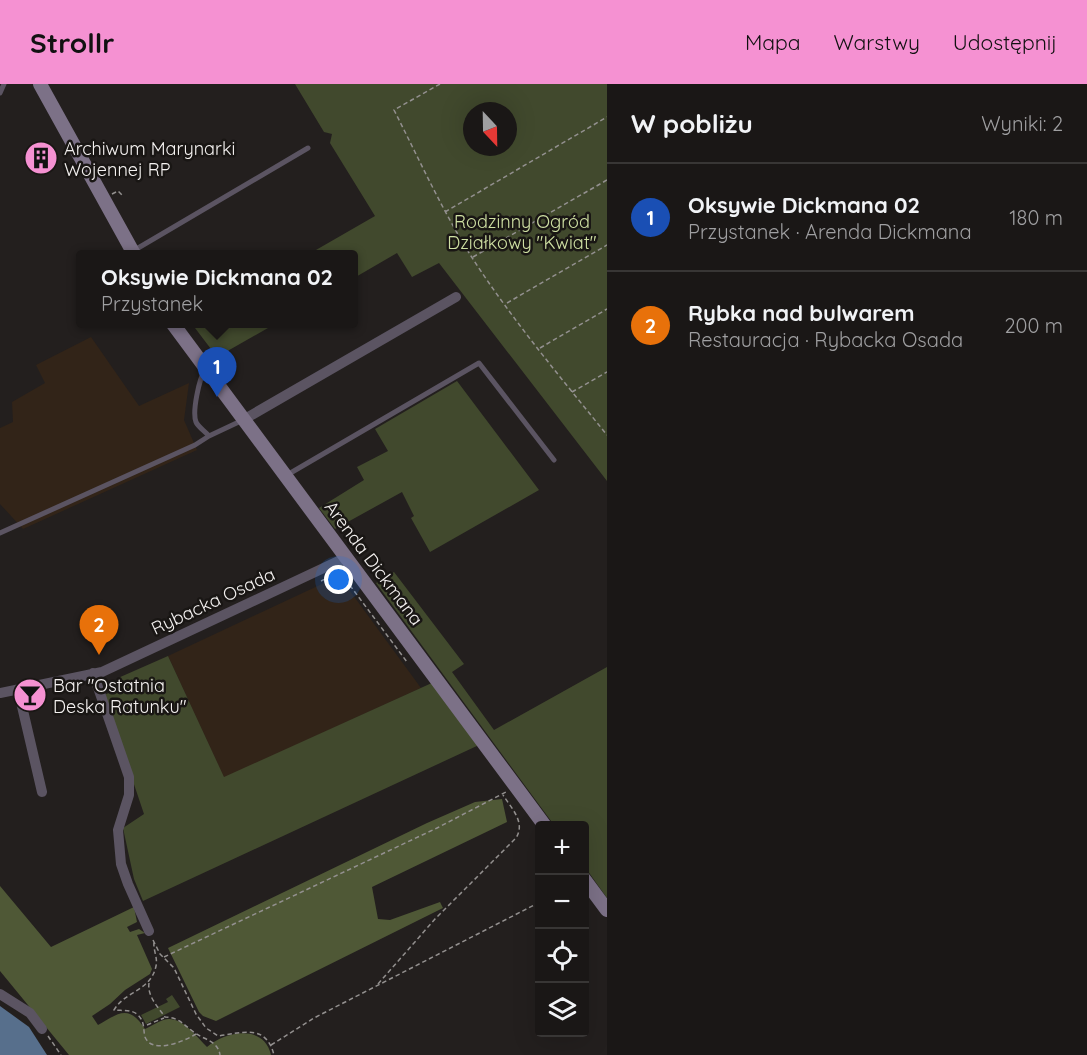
<!DOCTYPE html>
<html lang="pl">
<meta charset="utf-8">
<style>
body{margin:0;font-family:Quicksand,sans-serif;background:#23201f;color:#f1f3f6}
.controls{position:absolute;right:18px;bottom:18px;display:grid;overflow:hidden;border-radius:6px;box-shadow:0 6px 24px #0002}
.controls button{width:54px;height:54px;display:grid;place-items:center;padding:0;border:0;border-bottom:2px solid #383635;background:#1a1716;color:#f1f3f6;font:30px sans-serif}
.compass{position:absolute;left:463px;top:18px;width:54px;height:54px;border-radius:50%;background:#1a1716;box-shadow:0 6px 24px #0002;rotate:158deg}
.you{position:absolute;left:339px;top:496px;width:21px;height:21px;margin:-15px;border:4px solid #fff;border-radius:50%;background:#1a73e8;box-shadow:0 0 0 9px #1a73e833}
.badge{display:grid;place-items:center;width:39px;height:39px;border-radius:50%;background:#f591d2;color:#fff;font-size:20px;font-weight:700}
.pin{position:absolute;translate:-50% -50px;filter:drop-shadow(0 2px 3px #0008)}
.pin::after{content:'';position:absolute;top:32px;width:21px;height:18px;background:inherit;clip-path:polygon(0 0,100% 0,50% 100%)}
.popup{position:absolute;left:76px;top:166px;width:282px;height:78px;box-sizing:border-box;display:grid;place-content:center;border-radius:6px;background:#1a1716;filter:drop-shadow(0 2px 4px #0005);font-size:20px;white-space:nowrap;color:#9f9fa1}
.popup b{font-size:22px;color:#f1f3f6}
.popup::after{content:'';position:absolute;left:50%;top:100%;margin-left:-12px;border:12px solid transparent;border-top-color:#1a1716}
.list{margin:0;padding:0;list-style:none}
h2{display:flex;justify-content:space-between;align-items:center;height:78px;margin:0;padding:0 24px;font-size:26px}
h2 small{font-size:20px;font-weight:400;color:#9f9fa1}
.list li{display:grid;grid-template-columns:39px 1fr auto;gap:18px;align-items:center;box-sizing:border-box;height:108px;padding:0 24px;border-top:2px solid #383635}
.list b{display:block;font-size:22px;white-space:nowrap}
.list p{margin:0;font-size:20px;white-space:nowrap;color:#9f9fa1}
.list em{font-size:20px;font-style:normal;color:#9f9fa1}
.icon{flex:none;width:33px;height:33px;fill:none;stroke:currentColor;stroke-width:2;stroke-linecap:round;stroke-linejoin:round}
.map{position:relative;flex:none;width:607px;height:971px;overflow:hidden}
header{display:flex;align-items:center;gap:36px;box-sizing:border-box;height:84px;padding:0 30px;background:#f591d2;color:#111}
header strong{font-size:28px}
nav{display:flex;gap:33px;margin-inline-start:auto;font-size:21px}
main{display:flex}
aside{flex:1;background:#1a1716}
.map>svg:first-child{display:block}
.industrial{fill:#322418}
.green{fill:#41492d;fill-rule:evenodd}
.forest{fill:#4f5836}
.water{fill:#576f8c}
.lines{fill:none;stroke-linecap:round;stroke-linejoin:round}
.path{stroke:#93908f;stroke-width:1.5;stroke-dasharray:4.5 3;stroke-linecap:butt}
.lane{stroke:#5b5462;stroke-width:5}
.street{stroke:#5b5462;stroke-width:10}
.secondary{stroke:#7c7187;stroke-width:14}
.labels{text-anchor:middle;dominant-baseline:central;stroke-width:5;stroke-linejoin:round;paint-order:stroke}
.poi-label{font-size:18px;fill:#f4f1f0;stroke:#191614;text-anchor:start}
.park-label{font-size:18px;fill:#cfe0a3;stroke:#191614}
.street-label{font-size:18px;fill:#f4f1f0;stroke:#191614}
</style>
<header>
<strong>Strollr</strong>
<nav><a>Mapa</a><a>Warstwy</a><a>Udostępnij</a></nav>
</header>
<main>
<div class="map">
<svg width="607" height="971" viewBox="0 0 607 971">
<rect width="100%" height="100%" fill="#231f1e"/>
<path class="industrial" d="M91 253 139 322 189 299 184 336 197 366 23 445 0 420V344L13 338 12 318 45 299 36 281Z
M339 492 421 604 224 694 168 572Z"/>
<path class="green" d="M295 0H607V397L439 179 412 193 397 169 354 194V170H309L375 132 330 59 332 50 324 48ZM472 27H508V63H472Z
M192 240H275L217 273Z
M457 297 539 406 430 468 411 434 414 432 402 408 335 445 319 424 364 396 357 383 388 367 375 345Z
M394 488 464 580 452 588 494 646 607 583V814L585 783 584 742 554 741 376 499Z
M168 572 224 693 434 598 479 661 143 817 134 795 123 744 144 730 104 611 121 604 118 594Z
M172 911 180 923 146 940 141 931 168 918 166 915Z"/>
<path class="forest" d="M502 715 507 738 372 803 378 835 390 836 440 818 443 824 216 937 203 932 199 928 168 864 427 739 475 718Z
M0 802 51 863 134 823 137 838 127 843 130 848 139 845 145 849 137 851 152 885 150 890 125 906 110 920 92 932 98 941C119 929 129 920 145 945 152 942 160 936 168 935 183 934 197 953 207 963 226 947 264 940 271 971H69L0 887Z"/>
<path class="water" d="M0 922 29 943 47 971H0Z"/>
<g class="lines">
<path class="path" d="M440 0 394 26C419 75 442 126 471 172 510 233 561 294 607 351
M112 110 118 107 122 111
M445 128 607 33
M473 173 607 96
M507 219 607 161
M540 264 607 225
M572 308 607 288
M321 497 340 488 407 578
M153 856 160 870 174 884 196 930 206 944 218 952C242 949 266 939 274 971
M154 858C153 866 158 874 156 882 151 907 125 907 114 926 122 927 132 925 138 931 145 938 143 945 145 953 152 971 185 957 196 950
M164 873 437 744 506 708
M149 899C147 912 158 923 165 933 179 933 185 942 195 949 205 956 218 957 220 971
M378 900 435 835 516 754C526 738 511 724 503 711
M147 941 164 934
M48 952 61 971
M271 961 314 934 540 818"/>
<path class="lane" d="M0 9 4 0
M133 167 308 64
M205 286C199 295 192 328 196 338 198 343 205 347 209 352L243 336
M287 391 479 279 554 376
M0 449 195 361 209 352"/>
<path class="street" d="M243 336 456 213
M93 589 129 693V711L118 746 121 780 128 800 149 847
M27 603 21 618 42 708
M0 609 102 588 347 473
M0 910 30 929 42 945"/>
<path class="secondary" d="M40 0 134 170
M173 240 545 742
M584 795 607 826"/>
</g>
<defs>
<g id="building-disc" transform="scale(1.725)"><circle r="9.5" fill="#f591d2" stroke="#191614"/><path d="M-4-6H4V6H1V3H-1V6H-4ZM-2.5-4.3h1.7v1.8h-1.7ZM.8-4.3h1.7v1.8H.8ZM-2.5-1h1.7V.8h-1.7ZM.8-1h1.7V.8H.8Z" fill="#111"/></g>
<g id="bar-disc" transform="scale(1.725)"><circle r="9.5" fill="#f591d2" stroke="#191614"/><path d="M-6-5H6L.8 .8V4.5H3.5V6h-7V4.5H-.8V.8Z" fill="#111"/></g>
</defs>
<g fill-rule="evenodd">
<use href="#building-disc" x="41" y="74"/>
<use href="#bar-disc" x="30" y="611"/>
</g>
<g class="labels">
<g class="poi-label">
<text x="64" y="64">Archiwum Marynarki<tspan x="64" dy="21">Wojennej RP</tspan></text>
<text x="53" y="601">Bar "Ostatnia<tspan x="53" dy="21">Deska Ratunku"</tspan></text>
</g>
<g class="park-label">
<text x="522" y="137">Rodzinny Ogród<tspan x="522" dy="21">Działkowy "Kwiat"</tspan></text>
</g>
<g class="street-label">
<text transform="translate(374 479) rotate(53)">Arenda Dickmana</text>
<text transform="translate(213 517) rotate(-25)">Rybacka Osada</text>
</g>
</g>
</svg>
<div class="controls">
<button>+</button>
<button>−</button>
<button><svg class="icon" aria-label="locate" viewBox="0 0 24 24"><circle cx="12" cy="12" r="6"/><path d="M12 2v4M12 18v4M2 12h4M18 12h4"/></svg></button>
<button><svg class="icon" aria-label="layers" viewBox="0 0 24 24"><path d="M12 4l9 5-9 5-9-5zM3 14l9 5 9-5"/></svg></button>
</div>
<svg class="compass" viewBox="-18 -18 36 36"><path d="M0-13l5 13h-10z" fill="#e53935"/><path d="M0 13l5-13h-10z" fill="#9f9fa1"/></svg>
<div class="you"></div>
<div class="pin badge" style="left:217px;top:313px;background:#1a4fb4">1</div>
<div class="popup"><b>Oksywie Dickmana 02</b>Przystanek</div>
<div class="pin badge" style="left:99px;top:571px;background:#e8710a">2</div>
</div>
<aside>
<h2>W pobliżu<small>Wyniki: 2</small></h2>
<ul class="list">
<li><span class="badge" style="background:#1a4fb4">1</span><div><b>Oksywie Dickmana 02</b><p>Przystanek · Arenda Dickmana</p></div><em>180 m</em></li>
<li><span class="badge" style="background:#e8710a">2</span><div><b>Rybka nad bulwarem</b><p>Restauracja · Rybacka Osada</p></div><em>200 m</em></li>
</ul>
</aside>
</main>
